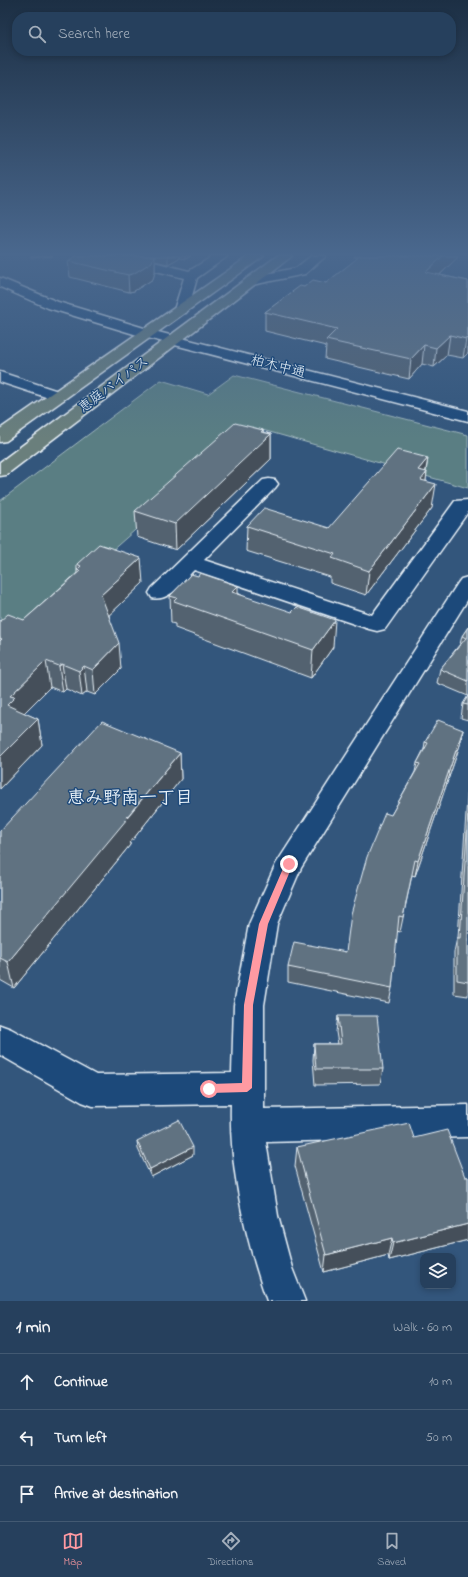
<!DOCTYPE html>
<meta charset="utf-8">
<style>
body{margin:0;font-family:"Indie Flower","Klee One",sans-serif;background:#2e4763;color:#f1f3f6}
.controls{position:absolute;right:12px;bottom:12px;display:grid;overflow:hidden;border-radius:8px;box-shadow:0 2px 6px #0003}
.controls button{width:36px;height:36px;display:grid;place-items:center;padding:0;border:0;border-bottom:1px solid #425972;background:#26405d;color:#f1f3f6;font:20px sans-serif}
.stop{position:absolute;width:12px;height:12px;margin:-9px;border:3px solid #ff9aa2;border-radius:50%;background:#fff}
.stop.end{background:#ff9aa2;border-color:#fff;box-shadow:0 1px 4px #0008}
.list{margin:0;padding:0;list-style:none}
h2{display:flex;justify-content:space-between;align-items:center;height:52px;margin:0;padding:0 16px;font-size:17px}
h2 small{font-size:13px;font-weight:400;color:#a4afbc}
.list li{display:grid;grid-template-columns:26px 1fr auto;gap:12px;align-items:center;box-sizing:border-box;height:56px;padding:0 16px;border-top:1px solid #425972}
.list b{display:block;font-size:15px;white-space:nowrap}
.list em{font-size:13px;font-style:normal;color:#a4afbc}
.icon{flex:none;width:22px;height:22px;fill:none;stroke:currentColor;stroke-width:2;stroke-linecap:round;stroke-linejoin:round}
.map{position:relative;flex:none;width:468px;height:1301px;overflow:hidden}
.search{position:absolute;background:#26405d;box-shadow:0 2px 6px #0003;left:12px;right:12px;top:12px;height:44px;display:flex;align-items:center;gap:10px;box-sizing:border-box;padding:0 14px;border-radius:16px;color:#a4afbc;font-size:15px}
.sheet{height:220px;background:#26405d}
nav{display:flex;justify-content:space-around;align-items:center;box-sizing:border-box;height:56px;border-top:1px solid #425972;background:#26405d;font-size:11px;color:#a4afbc}
nav a{display:grid;justify-items:center;gap:2px}
nav .on{color:#ff9aa2}
.map>svg:first-child{display:block}
.green{fill:#5a7e83;stroke:#a1b8be}
.lines{fill:none;stroke-linecap:round;stroke-linejoin:round}
.minor-casing{stroke:#e8f1f8;stroke-width:3}
.highway-casing{stroke:#e8f1f8;stroke-width:3}
.minor{fill:#1f4a7a;fill-rule:evenodd}
.highway{fill:#6b7f7c;fill-rule:evenodd}
.wall{fill:#53626f;stroke:#e8f1f8}
.shaded-wall{fill:#44505a;stroke:#e8f1f8}
.building{fill:#617281;stroke:#e8f1f8}
.route{fill:#ff9aa2}
.labels{text-anchor:middle;dominant-baseline:central;stroke-width:3;stroke-linejoin:round;paint-order:stroke}
.far-street-label{font-size:14px;fill:#e8f1f8;stroke:#1f4a7a}
.neighbourhood-label{font-size:18px;font-weight:bold;fill:#e8f1f8;stroke:#1f4a7a}
</style>
<div class="map">
<svg width="468" height="1301" viewBox="0 0 468 1301">
<rect width="100%" height="100%" fill="#33567c"/>
<filter id="ink" filterUnits="userSpaceOnUse"><feTurbulence type="fractalNoise" baseFrequency=".025" numOctaves="2"/><feDisplacementMap in="SourceGraphic" scale="8" xChannelSelector="R" yChannelSelector="G"/><feConvolveMatrix kernelMatrix="1 2 1 2 8 2 1 2 1" color-interpolation-filters="sRGB"/></filter>
<g filter="url(#ink)">
<path class="green" d="M234 375 468 435V488L252 427 0 649V501L161 380 208 394Z"/>
<g class="lines">
<g class="minor-casing">
<path id="minor" d="M108 256H130L189 271 213 256H228L197 278 188 310 186 313H176L174 310 184 278 109 259Z
M311 256H326L305 274 252 285 247 284 245 281 247 278 296 268Z
M0 278 58 302 154 331 468 411V421L144 337 48 308 0 287Z
M0 372 64 393 66 396 64 399 58 401 0 382Z
M269 479 275 480 278 484 275 488 204 560 372 615 455 501 468 500V512L385 629 377 631 369 629 194 570C182 582 170 602 152 598L149 593 152 588 263 480Z
M468 577V599L301 868 277 924 264 1005V1109L468 1105V1137L266 1142 278 1216 292 1268 305 1301H267C246 1240 229 1168 231 1104L93 1106 82 1102 0 1055V1025L11 1029 96 1075 232 1073 234 1005 249 924 276 864 458 583 461 579Z"/>
</g>
<g class="highway-casing">
<path id="highway" d="M249 256H264L6 441 0 442V429Z
M277 256H292L6 475 0 476V462Z"/>
</g>
<use href="#minor" class="minor"/>
<use href="#highway" class="highway"/>
</g>
<path class="wall" d="M76 256H191L185 259 179 258 168 264 155 261V272L153 279 134 291 129 292 70 277 68 261Z
M354 256H459L440 275 468 281V353L463 358 447 355 434 367 422 364 409 379 325 359 326 346 265 331V312L304 287 326 283 358 258 354 257Z
M263 430V432L271 434V459L176 550 137 537 135 511Z
M428 458 426 472V482L432 508 366 595 330 583V577L246 551 247 526 329 528Z
M77 564 143 583 109 615 121 669 95 695 87 692 82 696 66 689 63 692 50 687 24 713 38 719 42 745 0 789V621L24 620 77 573Z
M238 593 333 647 311 678 175 628V624L171 623 170 596Z
M468 627V696L437 683 440 669 460 644 462 636Z
M468 696V720L461 718 463 704Z
M463 730 460 745 415 876 412 875 400 932 397 931 392 988 389 1003 288 982V967L346 952 391 815 415 772 417 763 424 749 425 742Z
M180 753 181 779 130 843V845L14 988 0 980V831Z
M468 782V996L454 994V952L457 938H458Z
M338 1016 383 1069 380 1084 315 1085 313 1060 314 1044H338L336 1032Z
M414 1138 465 1177H468V1240L389 1260 388 1255 324 1272 295 1166 297 1147Z
M137 1141 193 1155 151 1177 138 1149Z"/>
<path class="shaded-wall" d="M31 256H53L31 258Z
M155 256V272L153 279 134 291 129 292 128 275Z
M168 256H179V258L168 264Z
M185 256H191L185 259Z
M443 256H459L424 290 426 272Z
M450 335 447 355 434 367 436 348Z
M468 337V353L463 358 466 339Z
M424 345 422 364 409 379 411 359Z
M263 430V442L271 434V459L176 550 175 524Z
M428 458 425 475 427 472 424 496 418 470Z
M436 484 432 508 366 595 369 571Z
M141 558 143 583 104 620 101 595Z
M238 586V613L232 592Z
M335 620 333 647 311 678 313 650Z
M119 643 121 669 95 695 93 670Z
M46 661 50 687 19 718 7 705 10 696Z
M62 664 66 689 63 692 59 666Z
M84 666 87 692 82 696 79 671Z
M38 719 42 745 0 789V757Z
M463 730 460 745 415 876 418 861Z
M180 753 181 779 130 843V845L14 988 8 962Z
M193 1147V1155L151 1177 150 1169Z
M468 1224V1240L389 1260 393 1243Z
M392 1238 388 1255 324 1272 326 1255Z"/>
<path class="building" d="M76 256H154L152 262 133 274 128 275 68 261Z
M360 256H443L426 272 468 281V337L466 339 450 335 436 348 424 345 411 359 326 340 337 329 265 312 300 286 304 287 313 280 326 283Z
M235 423 263 430 261 432 271 434 175 524 135 511Z
M397 450 428 458 418 470 427 472 421 480 436 484 369 571 332 558 335 554 247 526 264 508 329 528Z
M99 544 141 558 101 595 119 643 93 670 84 666 79 671 62 664 59 666 46 661 10 696 15 697 7 705 38 719 0 757V641L2 639 0 638V621L8 614 24 620 80 571 77 570 81 566 77 564Z
M200 573 238 586 232 592 292 612 297 607 335 620 313 650 174 601 177 598 170 596 191 574 198 576Z
M468 627V681L440 669 466 638 462 636Z
M468 696V705L463 704Z
M438 720 463 730 418 861 415 860 403 917 399 916 392 988 288 967 294 942 346 952 351 914 367 857 385 813 391 815 420 764 417 763 428 743 425 742Z
M102 721 180 753 126 818 127 819 8 962 0 958V831Z
M468 816V982L457 980V938H460Z
M338 1016H377L383 1069H316L314 1044H341Z
M179 1120 193 1147 150 1169 137 1141Z
M409 1123 414 1138 447 1130 465 1177H468V1224L393 1243 392 1238 326 1255 297 1147Z"/>
</g>
<linearGradient id="sky" x2="0" y2="1"><stop stop-color="#1c2f44"/><stop offset="0.58" stop-color="#4a688e"/><stop offset="1" stop-color="#4a688e" stop-opacity="0"/></linearGradient>
<rect width="468" height="438" fill="url(#sky)"/>
<path class="route" d="M289 861 293 864 268 924 253 1005 252 1088 247 1092 209 1093 204 1089 209 1084 242 1083 244 1005 259 924 285 864Z"/>
<g class="labels">
<g class="far-street-label">
<text transform="translate(278 367) rotate(14)">柏木中通</text>
<text transform="translate(114 385) rotate(-37)">恵庭バイパス</text>
</g>
<g class="neighbourhood-label">
<text x="130" y="799">恵み野南一丁目</text>
</g>
</g>
</svg>
<div class="controls">
<button><svg class="icon" aria-label="layers" viewBox="0 0 24 24"><path d="M12 4l9 5-9 5-9-5zM3 14l9 5 9-5"/></svg></button>
</div>
<div class="stop" style="left:209px;top:1089px"></div>
<div class="stop end" style="left:289px;top:864px"></div>
<div class="search"><svg class="icon" aria-label="search" viewBox="0 0 24 24"><circle cx="10" cy="10" r="6"/><path d="M15 15l6 6"/></svg>Search here</div>
</div>
<section class="sheet">
<h2>1 min<small>Walk · 60 m</small></h2>
<ul class="list">
<li><svg class="icon" aria-label="ahead" viewBox="0 0 24 24"><path d="M12 20V5M6 11l6-6 6 6"/></svg><div><b>Continue</b></div><em>10 m</em></li>
<li><svg class="icon" aria-label="left" viewBox="0 0 24 24"><path d="M17 20v-9H6M10 6l-5 5 5 5"/></svg><div><b>Turn left</b></div><em>50 m</em></li>
<li><svg class="icon" aria-label="arrive" viewBox="0 0 24 24"><path d="M6 21V4h12l-3 4 3 4H6"/></svg><div><b>Arrive at destination</b></div></li>
</ul>
</section>
<nav>
<a class="on"><svg class="icon" aria-label="map" viewBox="0 0 24 24"><path d="M3 6l6-2 6 2 6-2v14l-6 2-6-2-6 2zM9 4v14M15 6v14"/></svg>Map</a>
<a><svg class="icon" aria-label="directions" viewBox="0 0 24 24"><path d="M12 3l9 9-9 9-9-9zM9 14v-3h6M13 9l2 2-2 2"/></svg>Directions</a>
<a><svg class="icon" aria-label="saved" viewBox="0 0 24 24"><path d="M7 4h10v16l-5-4-5 4z"/></svg>Saved</a>
</nav>
